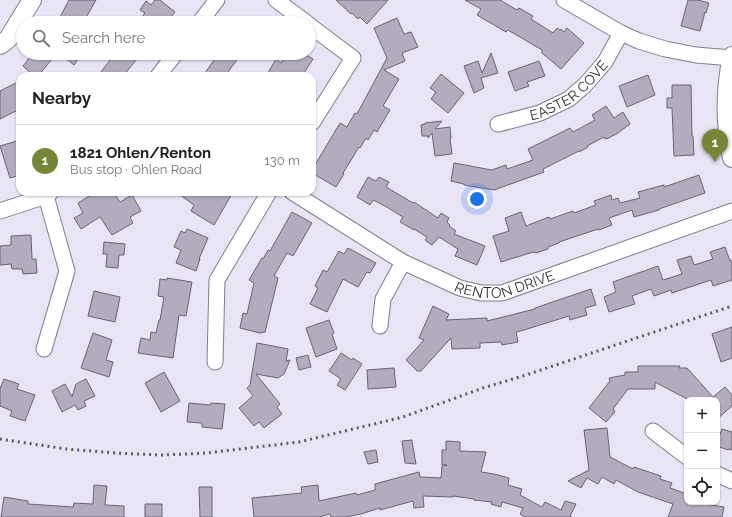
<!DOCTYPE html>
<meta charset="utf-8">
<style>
body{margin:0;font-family:Raleway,sans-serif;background:#f6f6f6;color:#202124}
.controls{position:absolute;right:12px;bottom:12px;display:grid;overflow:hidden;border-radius:8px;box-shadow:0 1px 3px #0004}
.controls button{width:36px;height:36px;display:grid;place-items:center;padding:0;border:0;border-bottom:1px solid #e0e0e0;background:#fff;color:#202124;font:20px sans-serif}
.you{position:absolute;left:477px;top:199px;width:14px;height:14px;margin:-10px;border:3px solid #fff;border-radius:50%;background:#1a73e8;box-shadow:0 0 0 6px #1a73e833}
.badge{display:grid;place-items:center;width:26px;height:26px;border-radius:50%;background:#758737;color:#fff;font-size:13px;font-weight:700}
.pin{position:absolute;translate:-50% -33px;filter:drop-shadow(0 1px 2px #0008)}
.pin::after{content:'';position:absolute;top:21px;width:14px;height:12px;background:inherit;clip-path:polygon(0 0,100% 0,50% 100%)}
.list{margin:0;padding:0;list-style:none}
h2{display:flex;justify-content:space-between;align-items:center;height:52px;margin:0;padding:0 16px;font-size:17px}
h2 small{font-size:13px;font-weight:400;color:#757577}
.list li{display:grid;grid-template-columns:26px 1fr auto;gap:12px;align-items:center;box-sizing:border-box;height:72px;padding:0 16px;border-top:1px solid #e0e0e0}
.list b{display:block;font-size:15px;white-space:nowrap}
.list p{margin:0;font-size:13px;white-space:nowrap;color:#757577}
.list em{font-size:13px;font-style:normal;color:#757577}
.icon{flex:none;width:22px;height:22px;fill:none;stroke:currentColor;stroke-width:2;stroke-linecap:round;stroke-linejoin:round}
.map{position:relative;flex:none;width:732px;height:517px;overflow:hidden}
.search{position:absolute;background:#fff;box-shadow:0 1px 3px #0004;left:16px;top:16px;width:300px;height:44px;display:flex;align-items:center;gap:10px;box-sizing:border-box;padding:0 14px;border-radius:22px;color:#757577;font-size:15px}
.panel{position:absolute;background:#fff;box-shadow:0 1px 3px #0004;left:16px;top:72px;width:300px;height:124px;border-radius:12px}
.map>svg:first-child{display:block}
.building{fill:#b2acbe;stroke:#696474}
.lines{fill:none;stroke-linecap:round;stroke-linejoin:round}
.minor-casing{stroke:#837d8f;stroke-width:17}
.tertiary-casing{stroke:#837d8f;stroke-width:20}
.minor{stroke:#fff;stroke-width:15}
.tertiary{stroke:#fff;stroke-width:18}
.rail{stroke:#5d5a65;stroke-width:3;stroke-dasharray:2 4;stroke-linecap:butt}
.labels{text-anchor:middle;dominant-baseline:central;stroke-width:3;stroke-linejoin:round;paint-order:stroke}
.street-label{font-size:14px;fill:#2c2a31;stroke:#fff}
</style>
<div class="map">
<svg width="732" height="517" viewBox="0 0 732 517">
<rect width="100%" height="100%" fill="#e9e3f6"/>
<path class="building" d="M69 0H96L83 23H57Z
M155 0H160L175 12 166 23H137L145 13 140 10 146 1 151 5Z
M336 0H388L367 24 360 17 358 19 352 13 351 14Z
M465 0H500L517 10 519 8 533 16 531 19 553 33 557 28 560 30 561 29 564 32 567 28 584 43 561 69 542 53V50L508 30 506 32 477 15 481 9Z
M688 0H698L709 3 706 13 705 12 700 31 681 26Z
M397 18 404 34 411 32 418 47 402 53 405 61 384 70 399 79 383 106 390 110 377 132 374 130 368 140 366 138 360 148 359 147 343 173 344 174 336 187 312 173V170L340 123 347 127 355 113 357 114 387 58 374 28Z
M33 53H57L38 76H34L23 66Z
M59 53H82L74 65Z
M113 53H142L123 76H98L110 60 108 58Z
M219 53H242L225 76H203Z
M287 53H303L313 59 302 76H273L268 73 276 59 281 63Z
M491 53 498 73 481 78 484 88 474 93 464 66 478 61 482 73Z
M539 61 545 76 527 82 529 86 515 91 508 72Z
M441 74 464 93 448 113 431 99 436 92 430 88Z
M648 75 655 95 627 107 619 86Z
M20 81V109L0 119V91Z
M672 85H691L692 136H693L694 155 674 156 672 108H667V98H672Z
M606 106 614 118 623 112 630 124 615 135H614L607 139 606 138 605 139 604 137 587 146 588 147 579 152V151L543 169 544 172 494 190 464 185V184L451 181 454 163 492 170 506 165 507 169 533 160 528 149 570 128 573 132 595 120 592 115Z
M442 121 435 129 450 127 451 138H450L452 154 435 156 432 133 428 138V136H422L421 125 425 124V123Z
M20 140V175L10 178 0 146Z
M699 175 705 193 659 209V210L634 217 632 210 609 218 612 225 599 230 598 229 559 242V243L548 247V249L536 253 535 252 530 253 501 262 493 236 509 231 505 218 521 212 526 226 549 217 550 219 573 211 574 213 596 205 594 201 611 195 612 200 618 198 620 203 640 198 638 192 664 185V187Z
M368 177 376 181 379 177 389 182 386 187 413 203 414 202 438 218 441 213 449 218 447 222 450 225 449 226 456 231 454 234 485 246 477 265 455 256 458 249 439 237 435 242H434L432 245 425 240 427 237 414 229V230L400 222 403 217 385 206 373 200 370 205 357 197Z
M96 192H113L120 202 132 195 141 211 130 217 133 223 112 235 100 217 81 229 74 218 83 213 78 203Z
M176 192H233L214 225 191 211 194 205Z
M292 212 312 223 293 256 287 253 274 276 278 278 265 332 260 333 240 328 243 313 247 314 254 283 249 280 262 258 263 259 268 250 270 251Z
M187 229 208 238 199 259H200L196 271 176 263 181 250 174 247 181 231 185 233Z
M31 235 32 259H36L37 273 23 274 22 269H12L11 264 0 265V246L11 245V236Z
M104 242 125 244 124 255H119L118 268 106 267 107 254H103Z
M725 247 730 261 732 260V280L713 286 711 280 672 293 671 290 654 296 651 289 632 296 635 304 609 312 604 297 616 292 613 282 658 266 663 280 682 274 677 260 691 256 694 265 713 259 710 252Z
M348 248 376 263 370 273 367 272 358 287 343 279 327 312 310 304 318 288 315 286 323 270 327 272 339 251 344 254Z
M167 278 192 282 186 316 179 315 173 358 138 353 141 338 150 340 151 332 156 333 159 320H160L164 297 158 296 160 279 167 280Z
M591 289 596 305 585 308 587 315 570 320 569 316 524 330 516 332 518 342 502 345 501 342 480 343V348L452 349 451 338 421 371H417L406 360 424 340 419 338 433 306 449 314 446 320 487 318V321L535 309V308Z
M94 291 120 297 115 322 88 316Z
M329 320 334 333 332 334 337 349 316 357 306 328Z
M732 327V358L721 362 712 334Z
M93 333 112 340 106 360 113 362 109 377 81 368Z
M257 343 288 349 286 361 290 360 284 374 278 378 256 374 280 404 277 407 282 414 264 428 259 422 254 426 239 408 253 396 247 388 250 385Z
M341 353 352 360 353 358 362 364 345 390 337 385 341 379 329 371Z
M308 355 311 367 299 370 296 358Z
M638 366H680L679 368H687L713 397 725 387 732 395V406L717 419V400H689L655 382V389H628L613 409 615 412 606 422 589 408 610 381 609 378 625 375V372H638Z
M394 368 396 387 368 389 367 370Z
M164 372 180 401 161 412 145 383Z
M4 379 19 384 17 389 35 395 25 421 10 416 12 411 0 406V389Z
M86 379 95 396 84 401 86 406 78 410 75 405 62 412 52 391 65 384 72 397 76 384Z
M189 403 210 405 211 403 225 404 222 429 202 427V423L187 422Z
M607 428 610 457 633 469 634 467 661 476 660 479 672 483 670 488 687 494V502H694L724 507 722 517H668L673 504 638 492 616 480 614 484 602 477 598 484 587 478 581 488 568 481 589 470 584 430Z
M722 429 732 432V450L729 449 728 450 717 446V443Z
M412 440V442L416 464 405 463 402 441Z
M446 441 460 442V451L486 452 481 472 494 474 509 478 508 485 522 489 520 495 542 507 545 502 561 510 565 501 576 504 570 516 572 517H525L520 514 523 508 502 502 501 507 491 504 492 502 474 500V499L453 496V497L423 496 424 507 414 508 413 501 380 510V508L361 514 345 517H331L330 514 319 517H254L252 498 302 493 301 487 318 485 319 501 356 493 357 495 375 490V484L419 472 420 477 441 478 442 466 447 465H442V450H446Z
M376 450 378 462 368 464 364 452Z
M94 485 107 486 105 505 124 506V517H1L4 497 28 501V504L73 507 74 503 93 504Z
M199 487H212V517H200Z
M145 504H162V517H145Z"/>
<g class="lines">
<g class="minor-casing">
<g id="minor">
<path d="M276 0 307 23"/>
<path d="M564 0 621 33 639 41 665 49 696 55 732 58"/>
<path d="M199 23 217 0"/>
<path d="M309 25 353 58 312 123"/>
<path d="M158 76 176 53"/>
<path id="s1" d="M498 124 540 113 569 99 585 85 605 62 621 33"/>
<path id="s2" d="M292 192 403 262 460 288 481 293H502L732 211"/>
<path d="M0 211 46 196 51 192"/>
<path d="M380 326 383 299 403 262"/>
<path d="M44 349 67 271 46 196"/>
<path d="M215 362 217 280 269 192"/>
<path d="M653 431 687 457"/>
<path d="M717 474 732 481"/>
</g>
</g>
<g class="tertiary-casing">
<path id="tertiary" d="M0 45 8 39 32 0
M732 56C725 89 725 125 732 158"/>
</g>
<use href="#minor" class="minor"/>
<use href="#tertiary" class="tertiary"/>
<path class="rail" d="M0 439 66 449 116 453 164 455 207 453 299 442 403 417 483 388 526 375 732 306"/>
</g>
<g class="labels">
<g class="street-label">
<text stroke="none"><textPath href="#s1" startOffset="80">EASTER COVE</textPath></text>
<text stroke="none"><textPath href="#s2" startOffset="240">RENTON DRIVE</textPath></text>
</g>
</g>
</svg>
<div class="controls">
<button>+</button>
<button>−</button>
<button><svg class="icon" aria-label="locate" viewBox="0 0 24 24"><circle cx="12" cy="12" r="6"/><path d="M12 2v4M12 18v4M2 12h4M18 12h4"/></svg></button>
</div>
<div class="you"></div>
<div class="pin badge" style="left:715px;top:162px">1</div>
<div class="search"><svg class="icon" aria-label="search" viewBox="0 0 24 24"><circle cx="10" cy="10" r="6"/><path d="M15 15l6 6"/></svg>Search here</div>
<section class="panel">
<h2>Nearby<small></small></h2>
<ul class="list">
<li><span class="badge">1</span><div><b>1821 Ohlen/Renton</b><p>Bus stop · Ohlen Road</p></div><em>130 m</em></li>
</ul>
</section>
</div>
